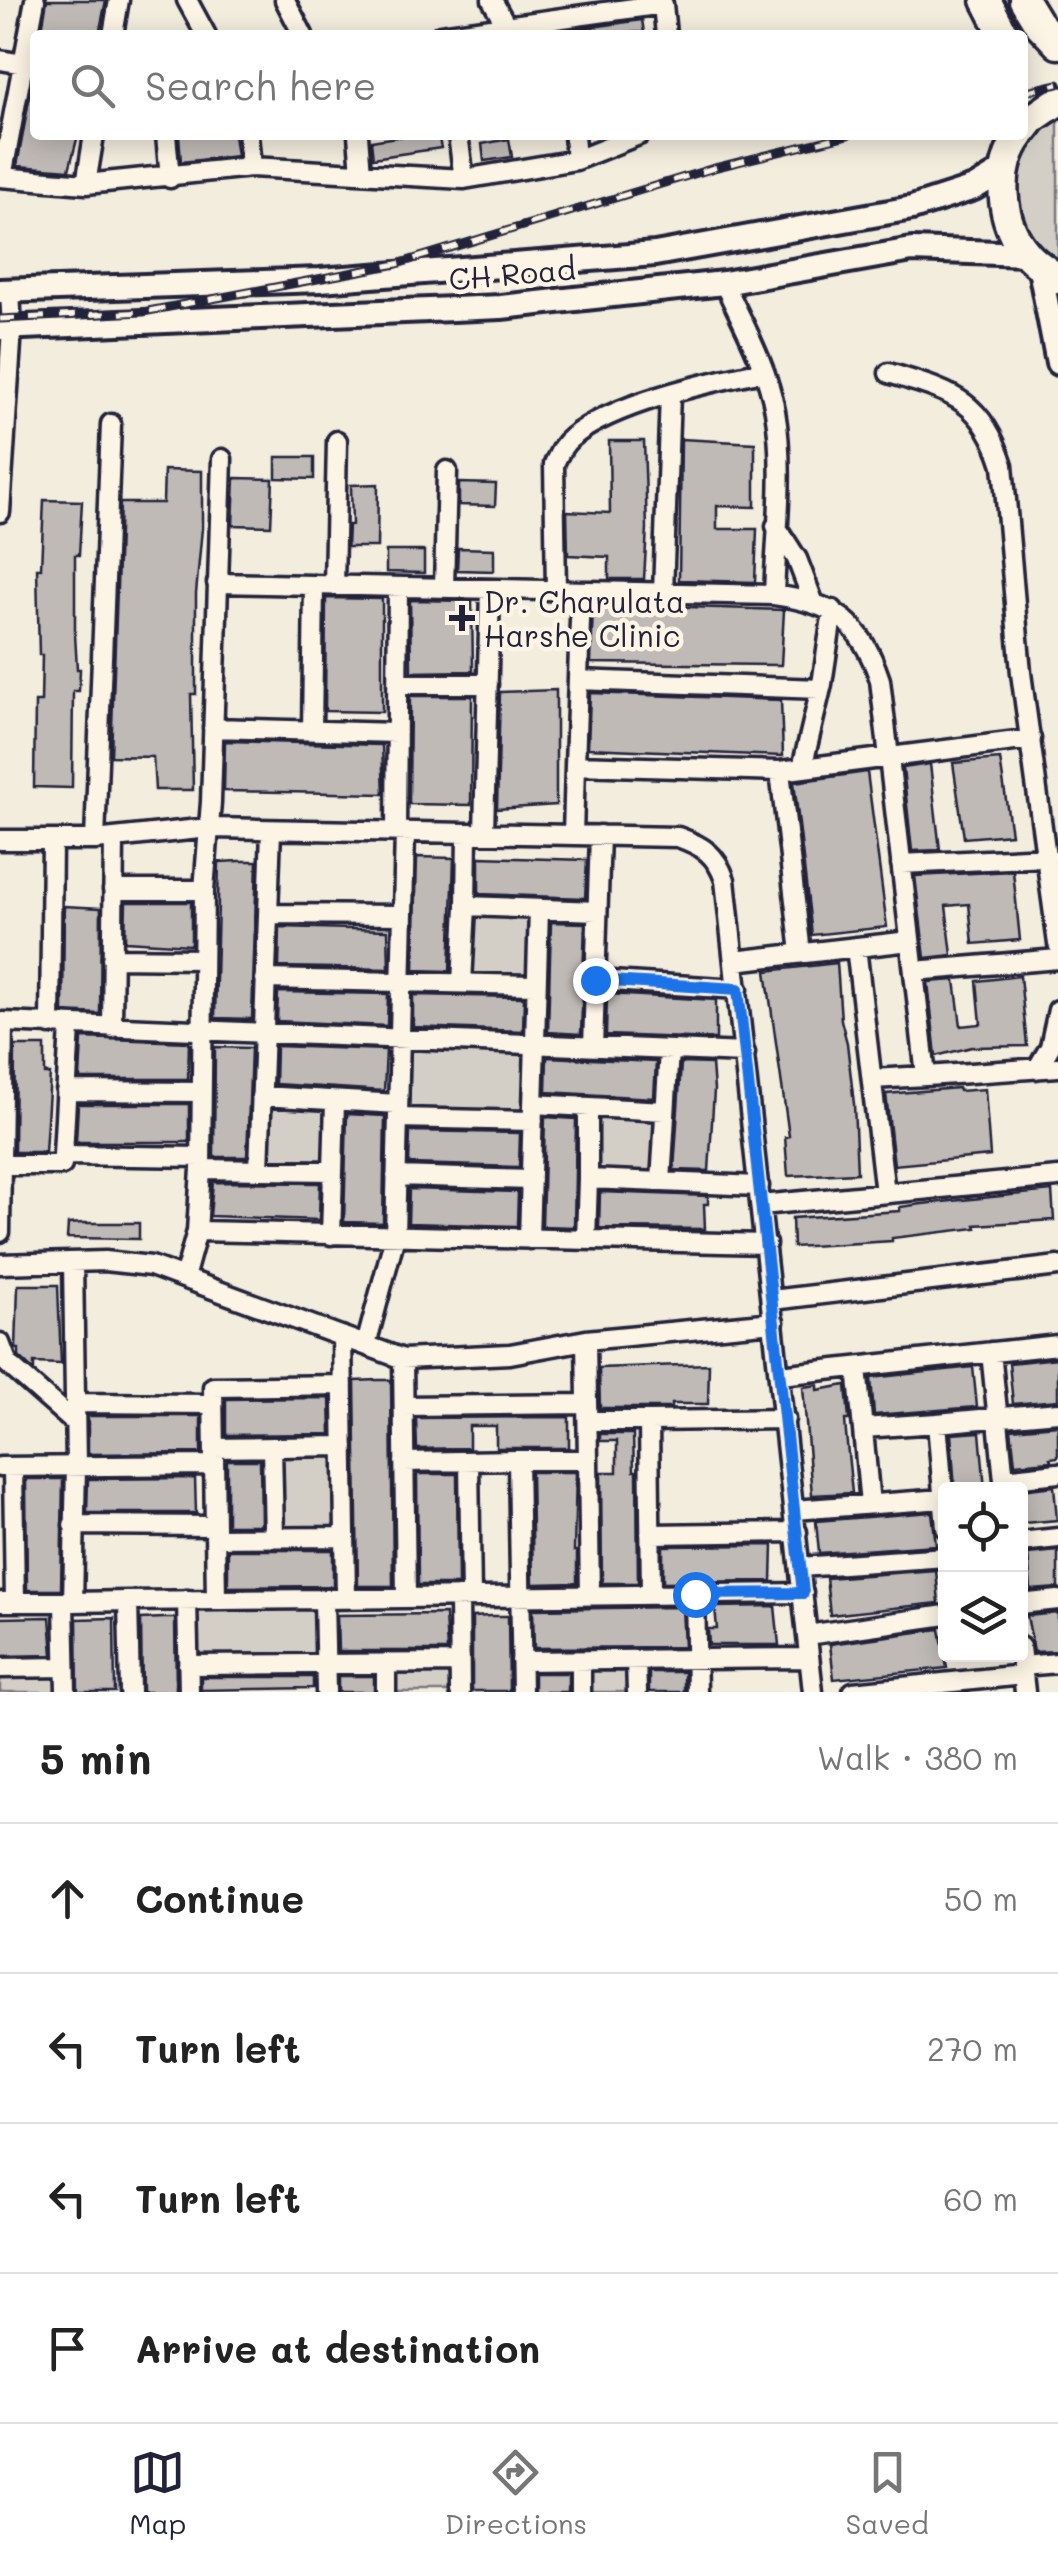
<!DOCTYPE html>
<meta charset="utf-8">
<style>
body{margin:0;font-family:Mali,sans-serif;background:#f6f6f6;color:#222}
.controls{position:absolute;right:30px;bottom:30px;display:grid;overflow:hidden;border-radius:10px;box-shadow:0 5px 25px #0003}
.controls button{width:90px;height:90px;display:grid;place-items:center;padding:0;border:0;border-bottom:2px solid #e0e0e0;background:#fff;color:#222;font:50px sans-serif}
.stop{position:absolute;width:30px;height:30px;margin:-22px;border:8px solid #1a73e8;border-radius:50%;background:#fff}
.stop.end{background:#1a73e8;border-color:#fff;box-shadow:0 2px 10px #0008}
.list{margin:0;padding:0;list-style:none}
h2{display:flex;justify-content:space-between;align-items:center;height:130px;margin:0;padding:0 40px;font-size:42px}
h2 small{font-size:32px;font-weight:400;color:#767676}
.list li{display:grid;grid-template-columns:65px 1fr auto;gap:30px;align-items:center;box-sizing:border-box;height:150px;padding:0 40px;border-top:2px solid #e0e0e0}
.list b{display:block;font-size:38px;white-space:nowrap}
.list em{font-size:32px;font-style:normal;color:#767676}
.icon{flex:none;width:55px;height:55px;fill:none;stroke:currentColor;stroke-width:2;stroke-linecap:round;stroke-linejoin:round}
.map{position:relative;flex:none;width:1058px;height:1692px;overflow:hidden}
.search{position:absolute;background:#fff;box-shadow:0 5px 25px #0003;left:30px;right:30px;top:30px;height:110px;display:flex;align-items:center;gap:25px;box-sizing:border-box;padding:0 35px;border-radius:10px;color:#767676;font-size:38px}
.sheet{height:730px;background:#fff}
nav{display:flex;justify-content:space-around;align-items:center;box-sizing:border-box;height:140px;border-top:2px solid #e0e0e0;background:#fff;font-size:28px;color:#767676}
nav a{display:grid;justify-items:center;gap:5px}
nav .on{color:#22223b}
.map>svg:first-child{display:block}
.green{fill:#d4cfc6;stroke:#7b7880;stroke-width:2.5}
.building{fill:#bfbab6;stroke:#22223b;stroke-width:2.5}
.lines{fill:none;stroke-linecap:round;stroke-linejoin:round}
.minor-casing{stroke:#22223b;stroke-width:25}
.tertiary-casing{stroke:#22223b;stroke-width:30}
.trunk-casing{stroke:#22223b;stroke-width:35}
.minor{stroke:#fcf5e5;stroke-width:18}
.tertiary{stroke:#fcf5e5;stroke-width:22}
.trunk{stroke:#fcf5e5;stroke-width:28}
.rail-casing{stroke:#22223b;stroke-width:9}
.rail{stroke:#fcf5e5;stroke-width:5;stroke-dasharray:15;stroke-linecap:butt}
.route{stroke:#1a73e8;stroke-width:12}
.poi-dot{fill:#22223b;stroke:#fcf5e5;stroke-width:4}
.labels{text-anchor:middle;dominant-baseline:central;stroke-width:9;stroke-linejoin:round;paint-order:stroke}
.street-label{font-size:30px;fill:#22223b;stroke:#fcf5e5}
.poi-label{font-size:30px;fill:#22223b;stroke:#fcf5e5;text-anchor:start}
</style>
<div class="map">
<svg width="1058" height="1692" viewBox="0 0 1058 1692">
<rect width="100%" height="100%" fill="#f3edde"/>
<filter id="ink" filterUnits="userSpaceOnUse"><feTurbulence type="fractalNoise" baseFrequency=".01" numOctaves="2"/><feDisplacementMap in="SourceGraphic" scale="20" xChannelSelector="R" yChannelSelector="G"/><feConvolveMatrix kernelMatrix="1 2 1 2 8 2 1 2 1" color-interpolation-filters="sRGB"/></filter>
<g filter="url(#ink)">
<path class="green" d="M1058 116V267C1002 234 1000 148 1058 116Z
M472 916 533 919 531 979 470 977Z
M411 1049 527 1053 525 1117 409 1113Z
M268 1102 330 1105 327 1166 266 1163Z
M598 1113 656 1116 653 1175 595 1172Z
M281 1454H339L340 1529 281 1530Z
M196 1606 318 1607 317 1658 195 1657Z
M630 1666 631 1692H587L586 1667Z
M394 1670H453V1692H394Z
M0 1673H59V1692H0Z"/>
<path class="building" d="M47 0H106L99 35H41Z
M642 20 644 32 556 35V32Z
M33 78 35 135H78L69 170 17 166Z
M179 135H234L237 156 181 162Z
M409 135H438L441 148 373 158 371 141Z
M509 139 512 157 484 161 482 144Z
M681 439 755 443V507L717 506V529H757L755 582 679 580Z
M609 441H644L647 528 644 579H609V557L568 555 567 511 610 513Z
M276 457H314V479L276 478Z
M164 470 202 471V528L196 594V694H191L193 790H155L153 757 111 756 120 503H163Z
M235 478 273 479 271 526 233 525Z
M459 483 496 484 495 506 459 505Z
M378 484 377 547H347L348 525H352L351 485Z
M44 500 82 501 79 555H75V634L77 669H80L79 691H73L72 788 34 787 35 702H41L42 655H39L37 568H41Z
M458 548 494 549V571L457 570Z
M386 551H424V573L386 572Z
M326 598 382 599V712L325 711Z
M410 600 472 601 473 671 411 672Z
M593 604 784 610 781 665 591 663Z
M556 690V805L497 809 500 692Z
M590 693 781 700 783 756 588 748Z
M410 696H472L471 805 409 804Z
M225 741 382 745 384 794 224 791Z
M1000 759 1011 834 964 838 953 763Z
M930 764 940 850 912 851 903 768Z
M867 772 887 927 812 935 794 782Z
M417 857 454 858 450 971 414 970Z
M479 857 587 860 585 898 479 894Z
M240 861H257L252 1019 215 1018 219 862Z
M1013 871 1020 940 973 944 969 904 946 906 952 955 925 958 915 876Z
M126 902H191V945L125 941Z
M64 906 101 908 100 1014 63 1012Z
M551 922 585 923 581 1034 548 1032Z
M280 927 388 930 389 969 279 967Z
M837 963 841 1020 847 1043 854 1104 857 1173 788 1176 785 1137 789 1136 766 971Z
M1020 976 1027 1046 972 1047 936 1056 928 982 955 980 961 1026 981 1024 977 981Z
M278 992 388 994 387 1026 277 1021Z
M607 994 716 1000V1039L606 1035Z
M413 995 524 997 523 1031 413 1027Z
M82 1038 189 1042 188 1079H80Z
M15 1046H45V1074H50L45 1152H14Z
M276 1046 386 1050 384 1091 275 1084Z
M215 1047 251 1048 247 1157H214Z
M547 1057 656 1062 654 1098 546 1092Z
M681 1063 712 1064 714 1090 709 1171 674 1170Z
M958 1088 959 1091 985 1089 990 1156 894 1165 886 1094Z
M78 1104H189V1142H76Z
M347 1114 385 1116 383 1223 344 1222Z
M545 1117 576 1119 574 1227 542 1226Z
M410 1131 520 1133 519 1167 409 1164Z
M213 1182 320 1183 319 1220 210 1216Z
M409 1189 518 1192 517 1226 408 1223Z
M1052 1191 1054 1220 975 1225 976 1228 892 1238V1241L793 1247 792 1218 900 1211V1207L922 1204Z
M600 1192 708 1196V1204H704L705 1229 599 1228Z
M84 1223H139V1239L67 1238 68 1224Z
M18 1285H58L61 1364 34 1363V1371L19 1357V1349H16Z
M1058 1358V1400L1013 1404 1009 1363Z
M709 1364 708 1404H671V1408H600L599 1368Z
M973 1367 977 1407 874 1415 871 1378Z
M378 1380H391L393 1586H358L355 1381Z
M818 1385V1390L846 1385 849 1420H845L846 1434 852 1493 812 1495 803 1387Z
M330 1398 331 1434 226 1435V1399Z
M88 1416H201V1453L88 1454Z
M569 1417V1448H496V1426H469V1448L417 1449 416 1418Z
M1058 1425V1457L1050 1458 1051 1461 1015 1464 1011 1429Z
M980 1432 985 1490H955L951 1434Z
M600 1434H633L634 1471H637L638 1583H602L601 1472H617V1441H600Z
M227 1460H260L261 1525H227Z
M531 1472H576L574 1551H577V1583L533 1584Z
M417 1474H457L458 1585H418Z
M195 1478 196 1513H87L88 1479Z
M26 1479H63L61 1590H27Z
M1054 1486 1057 1520 1024 1523 1021 1490Z
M932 1512 936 1545 819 1553 816 1521Z
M773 1545 772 1581 663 1582V1546Z
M228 1550H333V1586L228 1587Z
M1058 1551V1588L1031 1590 1028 1554Z
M936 1570 939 1603 830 1615 826 1578Z
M775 1606 779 1645H709L708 1629H717L715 1607Z
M682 1607 684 1647 534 1648 533 1609Z
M1058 1613V1651L1034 1652 1027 1616Z
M445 1614 447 1651H338L337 1615Z
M491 1616H508L509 1691H472V1617Z
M50 1617 53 1655 0 1656V1618Z
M114 1618 115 1692H78L77 1619Z
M164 1618H175L176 1692H142L141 1619Z
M940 1629 947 1668 834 1679 830 1644Z
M649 1672H684V1692H649Z
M534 1673H568V1692H534Z
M338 1676H374V1692H338Z
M201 1677H313V1688L201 1690Z"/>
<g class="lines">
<g class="minor-casing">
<path id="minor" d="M187 0 206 35
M285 0 303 35
M492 0 506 25
M113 35 119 0
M441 35 663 4 666 35
M0 60 35 66
M166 135 170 178
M248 135 251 167
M358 135 361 173
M458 135 464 179
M574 135 576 160
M0 177 86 184 251 167 464 179 576 160 639 135
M2 177 35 0
M86 184 94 135
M724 283C743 324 767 366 775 411 785 468 776 537 774 595
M889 373C950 392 982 398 1003 465L1021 673 1058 944
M0 512 12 328 10 292
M776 526 797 559 813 601
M217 583 774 595C835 604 860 620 880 680L926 1076 1058 1067
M334 586 337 441
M444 588 447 471
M556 590 554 464C559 454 562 445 571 438 613 403 710 382 763 371
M581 591 575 765 780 771 1031 739
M663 593 670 394
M578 680 821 689
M397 684H488
M213 728 397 733
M312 731 314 585
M802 768 822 684 833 610
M780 771 801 953
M396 832 398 587
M467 833 466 906 597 911
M484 833 490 589
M573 835 575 765
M0 840H95L209 828 678 837C703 846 716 854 725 880L813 1692
M95 840 111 424
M901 864 1048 857
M113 890H204
M268 914 403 915
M856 947 885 1193
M112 958 203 959
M734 961 910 941
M914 971 1058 959
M265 979 536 985
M595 980 738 989
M462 983 466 906
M50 1025 52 841
M70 1026 63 1155 201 1157
M112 1028 114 838
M593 1047 600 835
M1037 1069 1050 1047 1058 1010
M872 1079 926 1076
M66 1091 201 1092
M261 1096 398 1104
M533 1104 665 1111
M398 1118 533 1121
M1 1165H62L63 1155
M201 1169 333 1171 331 1235
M259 1170 271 830
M333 1171 335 1101
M396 1176 531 1180
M588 1179V1107
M661 1182 669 1050
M761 1205 1058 1177
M197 1231 766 1244
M0 1232 3 1022 745 1053
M529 1239 539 909
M586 1240 588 1179 759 1186
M0 1264 105 1261 151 1266 403 1359 510 1354 586 1340 774 1322
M184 1278 197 1231 201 1169 204 890 211 802 222 459
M772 1300 1058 1266
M342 1336 346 1598
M0 1343 8 1364 75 1423
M366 1345 395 1236 405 832
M991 1352 1005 1490
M403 1359 406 1598
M857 1367 870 1504
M780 1375 1058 1345
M75 1403 213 1404
M404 1406 587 1404
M588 1421H649L651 1595
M649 1421 785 1419
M863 1428 937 1423
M272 1447 274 1537
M214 1448 344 1446
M588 1460 590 1596
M469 1461 471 1597
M404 1462 518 1460
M0 1467 214 1465
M13 1467 15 1602
M1004 1479 1058 1473
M794 1510 943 1499
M73 1525 215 1526
M946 1528 937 1423 1058 1412
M650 1534 797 1532
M215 1538 345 1537
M1020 1542 1058 1538
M800 1567 946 1557
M695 1594 697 1692
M459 1597 460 1692
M324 1599 803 1593
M187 1600 189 1692
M216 1600 213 1387 343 1385
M128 1601 324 1599 326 1692
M0 1602H73L76 1466 73 1262
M64 1602 66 1692
M73 1602 128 1601 130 1692
M1020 1604 1058 1600
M807 1635 946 1615
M1020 1647 1025 1692
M636 1660 637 1692
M521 1661 809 1658
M581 1661V1692
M386 1663V1692
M188 1665 459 1663
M1022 1666 1058 1663
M0 1668 65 1667
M522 1692 518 1460H588L586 1340
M853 1692 1023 1675"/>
</g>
<g class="tertiary-casing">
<path id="tertiary" d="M1039 264 1058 363
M0 291 320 280 655 254 912 208 974 188 1004 170
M0 328 501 307 724 283 912 250 1027 254"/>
</g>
<g class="trunk-casing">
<path id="trunk" d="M986 0 1004 35
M1024 0 1038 23 1058 44
M1023 131 1033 118 1058 101
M1020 135C995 168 999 223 1027 254 1035 264 1048 271 1058 279"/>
</g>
<use href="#minor" class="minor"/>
<use href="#tertiary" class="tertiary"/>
<use href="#trunk" class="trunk"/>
<g class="rail-casing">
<path id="rail" d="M1023 92 1058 84
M0 319 143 312 397 264 714 168 848 135"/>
</g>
<use href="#rail" class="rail"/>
</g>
</g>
<g class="lines" filter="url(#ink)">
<path class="route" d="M595 980 738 989 803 1593 695 1594"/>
</g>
<path class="poi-dot" d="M457 603h10v10h10v10h-10v10h-10v-10h-10v-10h10z"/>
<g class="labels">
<g class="street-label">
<text transform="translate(512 273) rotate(-5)">CH Road</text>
</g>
<g class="poi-label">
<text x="484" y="601">Dr. Charulata<tspan x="484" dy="34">Harshe Clinic</tspan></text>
</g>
</g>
</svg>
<div class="controls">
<button><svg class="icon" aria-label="locate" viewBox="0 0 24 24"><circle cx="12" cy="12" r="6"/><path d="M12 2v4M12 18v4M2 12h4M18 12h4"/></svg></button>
<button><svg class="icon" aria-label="layers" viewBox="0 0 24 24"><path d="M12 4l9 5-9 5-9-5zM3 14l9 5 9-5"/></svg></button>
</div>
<div class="stop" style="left:695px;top:1594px"></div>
<div class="stop end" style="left:595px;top:980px"></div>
<div class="search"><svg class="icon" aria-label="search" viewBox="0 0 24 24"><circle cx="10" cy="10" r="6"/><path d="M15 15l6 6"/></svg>Search here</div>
</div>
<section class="sheet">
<h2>5 min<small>Walk · 380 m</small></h2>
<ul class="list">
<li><svg class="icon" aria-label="ahead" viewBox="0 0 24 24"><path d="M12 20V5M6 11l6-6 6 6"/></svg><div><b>Continue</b></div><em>50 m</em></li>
<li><svg class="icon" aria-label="left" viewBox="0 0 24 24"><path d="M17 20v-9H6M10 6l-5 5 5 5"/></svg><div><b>Turn left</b></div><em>270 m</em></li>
<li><svg class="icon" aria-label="left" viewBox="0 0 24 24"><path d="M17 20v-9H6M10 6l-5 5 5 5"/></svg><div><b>Turn left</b></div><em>60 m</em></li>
<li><svg class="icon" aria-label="arrive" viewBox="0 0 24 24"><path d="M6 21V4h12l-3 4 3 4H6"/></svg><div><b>Arrive at destination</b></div></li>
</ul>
</section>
<nav>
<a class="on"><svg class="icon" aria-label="map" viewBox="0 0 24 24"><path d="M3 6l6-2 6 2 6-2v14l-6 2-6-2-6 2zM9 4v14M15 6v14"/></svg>Map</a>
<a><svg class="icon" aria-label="directions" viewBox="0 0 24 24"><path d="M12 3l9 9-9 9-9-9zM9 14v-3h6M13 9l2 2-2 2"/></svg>Directions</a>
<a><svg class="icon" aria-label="saved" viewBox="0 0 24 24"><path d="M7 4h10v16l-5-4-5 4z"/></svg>Saved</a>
</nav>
